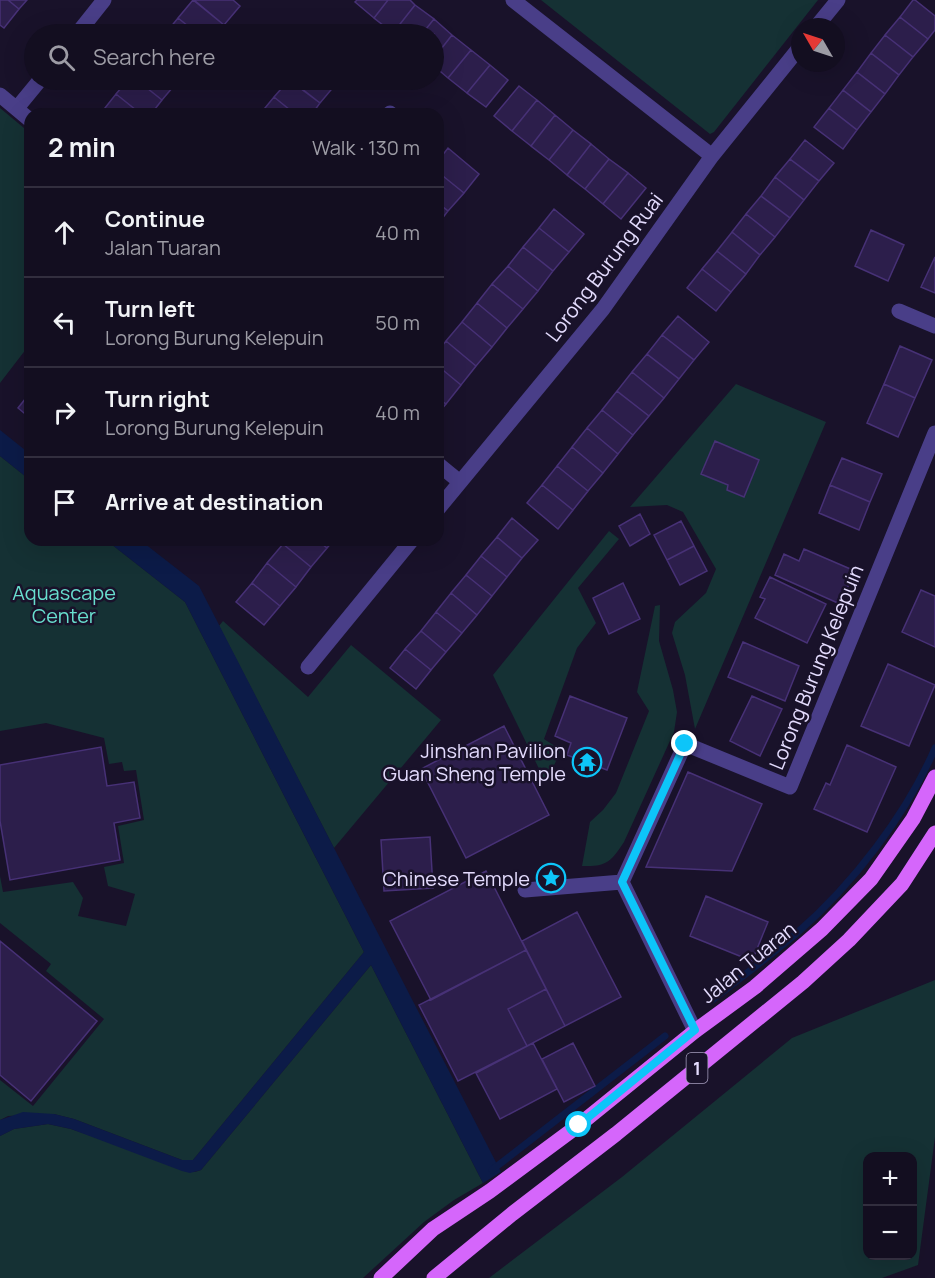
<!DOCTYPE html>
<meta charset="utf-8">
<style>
body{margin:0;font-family:Manrope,sans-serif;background:#1c1729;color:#f1f3f6}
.controls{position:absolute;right:18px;bottom:18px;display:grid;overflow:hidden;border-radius:12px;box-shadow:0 6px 24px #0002}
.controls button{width:54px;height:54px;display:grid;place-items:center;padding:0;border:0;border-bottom:2px solid #322e3e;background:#130e20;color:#f1f3f6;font:30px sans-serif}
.compass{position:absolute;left:791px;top:18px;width:54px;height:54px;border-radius:50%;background:#130e20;box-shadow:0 6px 24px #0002;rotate:309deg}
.stop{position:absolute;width:18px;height:18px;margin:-14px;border:4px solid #0dc5f9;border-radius:50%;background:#fff}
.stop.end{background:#0dc5f9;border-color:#fff;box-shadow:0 2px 6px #0008}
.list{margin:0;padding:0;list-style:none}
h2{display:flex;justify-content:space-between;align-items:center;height:78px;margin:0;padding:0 24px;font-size:26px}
h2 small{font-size:20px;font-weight:400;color:#9d9ca5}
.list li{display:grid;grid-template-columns:39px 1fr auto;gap:18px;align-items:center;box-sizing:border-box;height:90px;padding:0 24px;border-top:2px solid #322e3e}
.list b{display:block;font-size:22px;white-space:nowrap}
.list p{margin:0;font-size:20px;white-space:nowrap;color:#9d9ca5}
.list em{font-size:20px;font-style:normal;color:#9d9ca5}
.icon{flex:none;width:33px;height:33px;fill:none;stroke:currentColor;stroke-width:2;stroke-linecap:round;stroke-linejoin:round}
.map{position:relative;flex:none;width:935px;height:1278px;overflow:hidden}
.search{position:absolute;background:#130e20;box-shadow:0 6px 24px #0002;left:24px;top:24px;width:420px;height:66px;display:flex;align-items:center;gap:15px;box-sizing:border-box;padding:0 21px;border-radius:33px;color:#9d9ca5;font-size:22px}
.panel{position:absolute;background:#130e20;box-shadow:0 6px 24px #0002;left:24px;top:108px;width:420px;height:438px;border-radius:18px}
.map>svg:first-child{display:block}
.green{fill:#153134;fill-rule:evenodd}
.water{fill:#0c1b48}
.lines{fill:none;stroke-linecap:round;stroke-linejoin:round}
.stream{stroke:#0c1b48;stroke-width:7}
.building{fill:#2c1e4b;stroke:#473176;stroke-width:1.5}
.street{stroke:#493e88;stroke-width:15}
.primary{stroke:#d566fb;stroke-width:15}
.route{stroke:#0dc5f9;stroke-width:8}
.labels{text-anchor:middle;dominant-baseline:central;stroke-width:5;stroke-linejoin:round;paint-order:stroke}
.shield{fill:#19122a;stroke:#a79fbe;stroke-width:1.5}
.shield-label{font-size:18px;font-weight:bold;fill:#e4dcfe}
.street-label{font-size:20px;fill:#e4dcfe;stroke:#19122a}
.park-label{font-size:20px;fill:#68dece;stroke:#19122a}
.poi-label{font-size:20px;fill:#e4dcfe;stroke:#19122a;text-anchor:end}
</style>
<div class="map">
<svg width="935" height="1278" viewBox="0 0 935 1278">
<rect width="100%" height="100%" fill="#19122a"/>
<path class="green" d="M541 0H818L714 132 710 134Z
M0 108 30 133V344L0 383Z
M736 384 826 422 695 729 685 675 672 633 675 622 706 593 716 569 683 512 667 505 630 507Z
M0 456 30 480V540H106L185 602 364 952 193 1160H182L74 1119 54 1114 8 1116 0 1120V1080L33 1106 104 1019 46 971 51 964 0 923V876L3 892 73 882 83 898 78 916 126 926 135 894 108 886 104 867 124 863 118 826 144 820 136 770 124 771 122 762 109 764 104 738 46 723 0 731Z
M609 531 619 539 578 588 596 623 577 648 544 739 561 750 546 783 493 675Z
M660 605 659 641 673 690 677 712 674 732 624 842C611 862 606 867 582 866L590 822 603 810 616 793 649 711 637 692 655 606Z
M223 621 308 697 351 645 441 720 334 848 219 626Z
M371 965 483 1183 454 1200 424 1222 363 1278H0V1136L14 1129 48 1124 71 1129 195 1172 201 1170Z
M935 980V1137L918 1265 882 1278H489L622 1177 792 1038ZM868 1156H912V1256H868Z"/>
<path class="water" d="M0 430 30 454V480L0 456Z
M106 540H140L199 586 501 1172 483 1183 371 965 201 1170 190 1173 182 1171 71 1129 48 1124 14 1129 0 1136V1120L23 1112 54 1114 74 1119 182 1160H193L364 952 185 602Z"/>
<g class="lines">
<path class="stream" d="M711 1001C740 978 770 956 798 932 852 885 907 814 935 748
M492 1170 665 1036"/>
</g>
<path class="building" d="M0 0H8L19 9 4 28 0 25Z
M8 0H27L19 9Z
M193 0 224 25 216 34H198L178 18Z
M194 0H233L240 6 224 25Z
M357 0H388L374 18 355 2Z
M388 0H410L415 5 393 33 374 18Z
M913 0H915L935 16V30L928 39 900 17Z
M415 5 434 19 422 34H395L393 33Z
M900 17 928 39 913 57 885 35Z
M178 18 198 34H165Z
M434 19 452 35 434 58V34H422Z
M452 35 471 50 448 78 434 66V58Z
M885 35 913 57 899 75 871 53Z
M471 50 490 65 467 93 448 78Z
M871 53 899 75 885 94 857 72Z
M490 65 508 80 486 107 467 93Z
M857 72 885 94 871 112 843 90Z
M128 80H137L162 100 151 114H141L116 94Z
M137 80H175L178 81 162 100Z
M289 80 320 103 312 114H295L274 97Z
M291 80H330L336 84 320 103Z
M519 86 537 100 512 131 494 116Z
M843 90 871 112 857 130 829 108Z
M116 94 141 114H102L101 113Z
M274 97 295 114H260Z
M537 100 555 115 531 146 512 131Z
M829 108 857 130 843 149 814 127Z
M555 115 573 130 549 160 531 146Z
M573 130 591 144 567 175 549 160Z
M805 140 834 163 819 181 790 159Z
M591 144 609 159 585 189 567 175Z
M448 148 479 174 464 193 438 172V161Z
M609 159 628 173 603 204 585 189Z
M790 159 819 181 804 200 775 177Z
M438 172 464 193 448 211 438 203Z
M628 173 646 188 621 219 603 204Z
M775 177 804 200 790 218 761 196Z
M761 196 790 218 775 237 746 214Z
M438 203 448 211 438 224Z
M554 209 584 234 569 252 539 228Z
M746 214 775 237 760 255 732 232Z
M539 228 569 252 553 271 523 247Z
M871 230 904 245 888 281 855 266Z
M732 232 760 255 746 274 717 251Z
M523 247 553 271 538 291 508 266Z
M717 251 746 274 731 292 702 269Z
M935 257V293L921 287Z
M508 266 538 291 523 309 492 284Z
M702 269 731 292 716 311 687 288Z
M492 284 523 309 507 328 477 303Z
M477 303 507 328 492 347 462 322Z
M678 316 709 342 694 360 662 335Z
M462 322 492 347 476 366 446 341Z
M662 335 694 360 679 379 647 354Z
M446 341 476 366 461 385 438 366V351Z
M900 346 932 360 915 398 884 384Z
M647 354 679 379 664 398 632 372Z
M438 366 461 385 446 404 438 398Z
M632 372 664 398 649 416 617 391Z
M884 384 915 398 898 437 867 423Z
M617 391 649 416 633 435 602 410Z
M30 393V418L18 408Z
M438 398 446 404 438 413Z
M602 410 633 435 618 454 587 428Z
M587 428 618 454 603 473 572 447Z
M715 441 759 460 744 497 727 490 728 485 701 474Z
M572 447 603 473 588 491 557 466Z
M842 458 882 474 870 502 830 485Z
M557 466 588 491 573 510 542 485Z
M542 485 573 510 558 529 527 503Z
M830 485 870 502 859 530 819 513Z
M640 514 650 534 630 546 619 526Z
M512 518 538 540 522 558 497 537Z
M681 521 694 546 667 560 654 535Z
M497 537 522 558 507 577 481 556Z
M287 540H317L327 548 311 567 283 544Z
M317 540H334L327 548Z
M283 544 311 567 296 587 267 563Z
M694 546 707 571 680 585 667 560Z
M804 549 855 571 840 604 775 575 784 554 799 561Z
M481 556 507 577 492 596 466 575Z
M267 563 296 587 280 606 252 583Z
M466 575 492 596 477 615 451 593Z
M770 577 826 604 807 643 755 618 765 599 760 597Z
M252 583 280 606 264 625 236 602Z
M623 583 640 619 609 634 593 598Z
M921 590 935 596V647L902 632Z
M451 593 477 615 462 633 436 612Z
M436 612 462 633 446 652 421 631Z
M421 631 446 652 431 670 405 649Z
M743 642 799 666 785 701 728 677Z
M405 649 431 670 416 689 390 668Z
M888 664 935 685 909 746 861 726Z
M570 696 627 718 607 770 567 755 571 743 555 736Z
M752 696 782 709 760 756 730 741Z
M504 726 549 815 466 858 421 769Z
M847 745 896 767 867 832 814 809 826 783 830 785Z
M101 747 107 786 134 782 140 818 114 823 120 860 10 880 0 821V765Z
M688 772 762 804 732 871 646 867Z
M430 837 433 888 384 891 381 840Z
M486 871 526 950 431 1000 390 921Z
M706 896 768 922 752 961 690 936Z
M577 912 621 997 565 1026 522 941Z
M0 941 97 1021 31 1101 0 1075Z
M526 950 546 989 508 1009 527 1046 458 1081 419 1005Z
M546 989 565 1026 527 1046 508 1009Z
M533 1043 557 1089 500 1119 476 1073Z
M573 1043 595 1086 564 1102 542 1059Z"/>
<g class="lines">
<path class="street" d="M513 0 712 156
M816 27 838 0
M77 34 104 0
M0 95 30 120
M17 108 40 80
M389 114 390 113
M899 311 935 326
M438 464 460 482
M438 509 603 309 712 156 800 47
M308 667 412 540
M525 890 622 882
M695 1031 622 882 685 744 790 787 935 433"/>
<path class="primary" d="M381 1278 433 1229 490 1191 579 1125 695 1031 755 987 822 929 871 879 913 819 935 777
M434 1278 512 1214 616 1134 803 982 849 940 902 884 935 833"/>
</g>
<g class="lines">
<path class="route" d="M579 1125 695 1030 622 882 685 744"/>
</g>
<defs>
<g id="temple-ring" transform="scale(1.5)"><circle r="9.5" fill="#19122a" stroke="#0dc5f9" stroke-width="1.5"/><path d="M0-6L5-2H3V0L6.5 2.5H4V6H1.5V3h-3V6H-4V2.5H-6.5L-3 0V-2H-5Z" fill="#0dc5f9"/></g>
<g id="sight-ring" transform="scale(1.5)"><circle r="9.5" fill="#19122a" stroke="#0dc5f9" stroke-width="1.5"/><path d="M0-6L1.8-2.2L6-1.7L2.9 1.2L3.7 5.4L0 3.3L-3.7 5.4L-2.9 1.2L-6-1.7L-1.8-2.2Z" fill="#0dc5f9"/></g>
</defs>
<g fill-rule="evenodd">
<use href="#temple-ring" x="587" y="762"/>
<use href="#sight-ring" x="551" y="878"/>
</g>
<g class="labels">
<rect class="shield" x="686.5" y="1053" width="21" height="30" rx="4.5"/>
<g class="shield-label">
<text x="697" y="1068">1</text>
</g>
<g class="street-label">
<text transform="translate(604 267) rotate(-53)">Lorong Burung Ruai</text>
<text transform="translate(816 667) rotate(-68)">Lorong Burung Kelepuin</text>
<text transform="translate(748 962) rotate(-39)">Jalan Tuaran</text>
</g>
<g class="park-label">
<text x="64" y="592">Aquascape<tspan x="64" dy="23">Center</tspan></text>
</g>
<g class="poi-label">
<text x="566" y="750">Jinshan Pavilion<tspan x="566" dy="23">Guan Sheng Temple</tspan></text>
<text x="530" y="878">Chinese Temple</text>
</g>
</g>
</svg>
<div class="controls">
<button>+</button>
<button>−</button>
</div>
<svg class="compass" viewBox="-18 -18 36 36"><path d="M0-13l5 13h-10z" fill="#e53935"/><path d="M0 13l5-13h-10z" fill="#9d9ca5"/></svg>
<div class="stop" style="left:579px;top:1125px"></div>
<div class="stop end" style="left:685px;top:744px"></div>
<div class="search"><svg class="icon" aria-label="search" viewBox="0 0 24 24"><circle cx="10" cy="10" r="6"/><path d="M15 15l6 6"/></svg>Search here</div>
<section class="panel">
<h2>2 min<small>Walk · 130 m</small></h2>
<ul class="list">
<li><svg class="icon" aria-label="ahead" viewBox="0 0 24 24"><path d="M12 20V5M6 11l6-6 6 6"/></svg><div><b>Continue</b><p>Jalan Tuaran</p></div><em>40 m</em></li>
<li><svg class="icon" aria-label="left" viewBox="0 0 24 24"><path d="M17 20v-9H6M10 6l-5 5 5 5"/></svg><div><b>Turn left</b><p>Lorong Burung Kelepuin</p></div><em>50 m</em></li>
<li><svg class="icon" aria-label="right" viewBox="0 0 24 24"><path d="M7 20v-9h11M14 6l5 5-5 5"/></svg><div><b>Turn right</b><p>Lorong Burung Kelepuin</p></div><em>40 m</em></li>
<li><svg class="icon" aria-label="arrive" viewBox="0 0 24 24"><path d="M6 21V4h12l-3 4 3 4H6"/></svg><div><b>Arrive at destination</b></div></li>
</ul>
</section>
</div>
